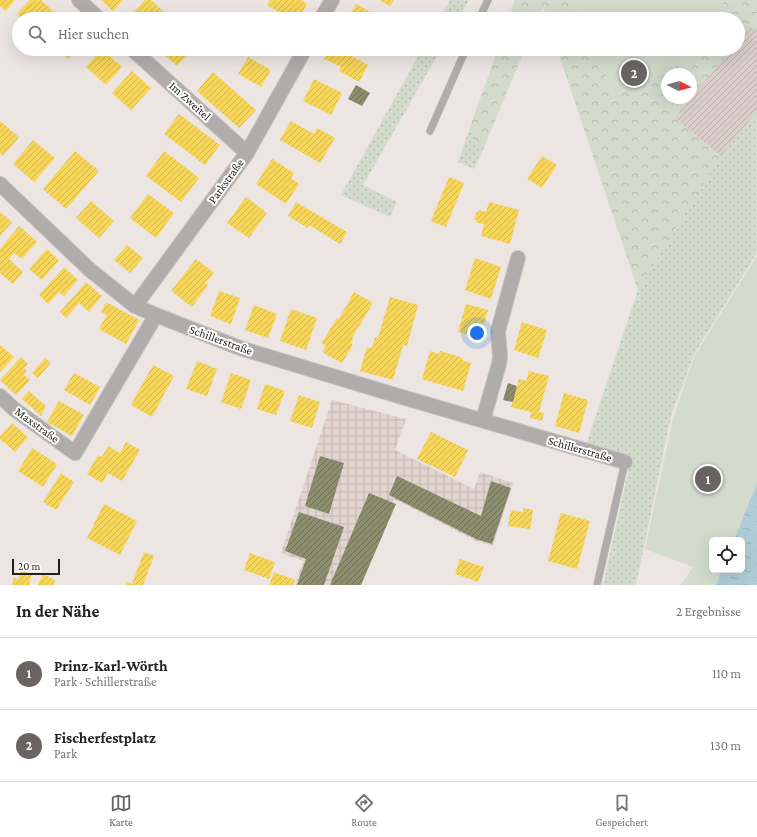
<!DOCTYPE html>
<html lang="de">
<meta charset="utf-8">
<style>
body{margin:0;font-family:"Crimson Pro",serif;background:#f6f6f6;color:#202124}
.controls{position:absolute;right:12px;bottom:12px;display:grid;overflow:hidden;border-radius:6px;box-shadow:0 4px 16px #0002}
.controls button{width:36px;height:36px;display:grid;place-items:center;padding:0;border:0;border-bottom:1px solid #e0e0e0;background:#fff;color:#202124;font:20px sans-serif}
.compass{position:absolute;left:661px;top:68px;width:36px;height:36px;border-radius:50%;background:#fff;box-shadow:0 4px 16px #0002;rotate:96deg}
.scale{position:absolute;left:12px;bottom:10px;width:48px;box-sizing:border-box;padding-left:4px;border:2px solid #221f1d;border-top:0;font-size:11px;line-height:14px;white-space:nowrap;color:#221f1d;-webkit-text-stroke:3px #fff;paint-order:stroke}
.you{position:absolute;left:477px;top:333px;width:14px;height:14px;margin:-10px;border:3px solid #fff;border-radius:50%;background:#1a73e8;box-shadow:0 0 0 6px #1a73e833}
.badge{display:grid;place-items:center;width:26px;height:26px;border-radius:50%;background:#696462;color:#fff;font-size:13px;font-weight:700}
.pin{position:absolute;translate:-50% -50%;border:2px solid #fff;box-shadow:0 1px 4px #0006}
.list{margin:0;padding:0;list-style:none}
h2{display:flex;justify-content:space-between;align-items:center;height:52px;margin:0;padding:0 16px;font-size:17px}
h2 small{font-size:13px;font-weight:400;color:#757577}
.list li{display:grid;grid-template-columns:26px 1fr auto;gap:12px;align-items:center;box-sizing:border-box;height:72px;padding:0 16px;border-top:1px solid #e0e0e0}
.list b{display:block;font-size:15px;white-space:nowrap}
.list p{margin:0;font-size:13px;white-space:nowrap;color:#757577}
.list em{font-size:13px;font-style:normal;color:#757577}
.icon{flex:none;width:22px;height:22px;fill:none;stroke:currentColor;stroke-width:2;stroke-linecap:round;stroke-linejoin:round}
.map{position:relative;flex:none;width:757px;height:585px;overflow:hidden}
.search{position:absolute;background:#fff;box-shadow:0 4px 16px #0002;left:12px;right:12px;top:12px;height:44px;display:flex;align-items:center;gap:10px;box-sizing:border-box;padding:0 14px;border-radius:22px;color:#757577;font-size:15px}
.sheet{height:196px;background:#fff}
nav{display:flex;justify-content:space-around;align-items:center;box-sizing:border-box;height:56px;border-top:1px solid #e0e0e0;background:#fff;font-size:11px;color:#757577}
nav a{display:grid;justify-items:center;gap:2px}
nav .on{color:#696462}
.map>svg:first-child{display:block}
.industrial{fill:url(#industrial-grid)}
.grass{fill:url(#grass-dots)}
.forest{fill:url(#forest-crowns);fill-rule:evenodd}
.park{fill:#d2dbcc;fill-rule:evenodd}
.water{fill:url(#water-ripples)}
.homes{fill:url(#homes-hatch)}
.industry{fill:url(#industry-hatch)}
.building{fill:url(#building-hatch)}
.lines{fill:none;stroke-linecap:round;stroke-linejoin:round}
.service-casing{stroke:#c7c2bf;stroke-width:8}
.minor-casing{stroke:#c7c2bf;stroke-width:16}
.service{stroke:#b0acab;stroke-width:7}
.minor{stroke:#b0acab;stroke-width:14}
.labels{text-anchor:middle;dominant-baseline:central;stroke-width:4;stroke-linejoin:round;paint-order:stroke}
.street-label{font-size:12px;fill:#221f1d;stroke:#fff}
</style>
<div class="map">
<svg width="757" height="585" viewBox="0 0 757 585">
<defs>
<pattern id="industrial-grid" width="8" height="8" patternUnits="userSpaceOnUse"><rect width="8" height="8" fill="#e2d5d0"/><path d="M0 4h8M4 0v8" fill="none" stroke="#c2b6b2"/></pattern>
<pattern id="grass-dots" width="8" height="8" patternUnits="userSpaceOnUse"><rect width="8" height="8" fill="#d2dbcc"/><path d="M2 2h.1M6 6h.1" fill="none" stroke="#b4bcaf" stroke-width="1.8" stroke-linecap="round"/></pattern>
<pattern id="forest-crowns" width="20" height="18" patternUnits="userSpaceOnUse"><rect width="20" height="18" fill="#d2dbcc"/><path d="M2 6a3 3 0 1 1 6 0M12 15a3 3 0 1 1 6 0" fill="none" stroke="#b4bcaf"/></pattern>
<pattern id="water-ripples" width="26" height="14" patternUnits="userSpaceOnUse"><rect width="26" height="14" fill="#b0cdd7"/><path d="M2 4q2-2 4 0t4 0M15 11q2-2 4 0t4 0" fill="none" stroke="#97b0b8"/></pattern>
<pattern id="homes-hatch" width="6" height="6" patternUnits="userSpaceOnUse"><rect width="6" height="6" fill="#f6d55c"/><path d="M-1 1l2-2M0 6l6-6M5 7l2-2" fill="none" stroke="#d3b650"/></pattern>
<pattern id="industry-hatch" width="6" height="6" patternUnits="userSpaceOnUse"><rect width="6" height="6" fill="#8c8c6e"/><path d="M-1 1l2-2M0 6l6-6M5 7l2-2" fill="none" stroke="#72725a"/></pattern>
<pattern id="building-hatch" width="6" height="6" patternUnits="userSpaceOnUse"><rect width="6" height="6" fill="#d9cec9"/><path d="M-1 1l2-2M0 6l6-6M5 7l2-2" fill="none" stroke="#bab0ac"/></pattern>
</defs>
<rect width="100%" height="100%" fill="#ece5e2"/>
<path class="industrial" d="M332 400 406 419 395 450 474 489 480 472 513 483 493 546 476 541 394 499 359 585H295L303 561 281 553Z"/>
<path class="grass" d="M450 0H469L458 19H439Z
M422 49H441L363 185 397 202 390 217 341 195Z
M757 97V253L694 354 671 416 636 585H603L631 458 586 445 638 290Z
M470 127 481 154 474 169 458 162Z"/>
<path class="forest" d="M515 0H580L587 19H547L543 7 538 19H508Z
M722 0H757V97L638 290 557 49H597L613 96 712 49H738V19H725ZM667 74H691V98H667Z
M498 49H525L481 154 470 127Z"/>
<path class="park" d="M580 0H722L725 19H587Z
M597 49H712L613 96Z
M757 256V585H681L693 567 645 549 673 418 695 355ZM712 540H742V570H712Z"/>
<path class="water" d="M757 483V585H716L722 570H742V540H734Z"/>
<path class="homes" d="M0 0H15L6 11 0 6Z
M30 0H41L55 13 49 19H22L17 14Z
M101 0H123L113 11Z
M145 0H151L167 15 163 19H127Z
M270 0H301L307 4 298 19H290L267 5Z
M379 0H394L390 6Z
M356 4 383 19H348Z
M57 49H77L68 59Z
M102 49 122 67 106 85 86 67Z
M158 49H192L177 66Z
M329 49H355L351 56 368 65 359 82 339 71 341 67 324 59Z
M248 57 271 70 261 87 238 74Z
M132 71 151 88 131 110 112 93Z
M213 72 256 110 239 128 197 91Z
M314 79 342 93 331 115 303 101Z
M179 114 220 145 205 165 164 134Z
M0 121 19 137 3 156 0 153Z
M291 121 314 134 317 128 335 138 320 163 280 140Z
M33 140 55 158 34 182 13 164Z
M75 151 99 171 66 209 43 189Z
M164 151 199 178 181 202 146 176Z
M542 156 557 165 542 188 527 179Z
M272 159 294 173 291 178 299 184 286 204 256 184Z
M449 177 464 183 446 227 431 221Z
M148 194 174 213 156 238 130 218Z
M246 197 267 213 249 238 227 223Z
M91 201 114 221 99 238 76 218Z
M296 202 347 232 340 244 309 225 308 228 288 216Z
M489 202 519 210 510 244 481 236 484 224 478 223 474 218 476 213 480 210 486 212Z
M0 212 12 222 0 236Z
M19 226 37 242 22 259 14 253 9 259 23 272 13 284 0 273V249Z
M127 245 143 258 130 273 114 260Z
M47 249 59 260 42 280 29 269Z
M475 258 501 267 491 299 465 290Z
M196 259 214 273 205 283 208 285 192 307 171 291Z
M64 267 78 280 64 296 59 292 48 304 39 295Z
M86 282 102 296 89 312 79 303 66 318 60 312Z
M219 291 240 298 231 324 210 316Z
M354 292 373 303 352 338 353 339 351 343 353 344 342 363 322 352 326 346 322 343 337 318 339 319Z
M390 297 418 305 407 346 403 345 393 380 360 371 367 347 372 348 375 337 378 338Z
M106 302 139 320 126 344 99 329 107 315 101 312Z
M466 304 488 310 480 338 458 332Z
M254 305 277 314 268 338 245 330Z
M291 309 317 318 306 350 280 341Z
M522 322 547 330 538 358 514 350Z
M0 345 14 357 0 372Z
M430 351 439 354 440 351 463 358 462 360 471 363 463 391 422 379Z
M21 357 28 364 24 368 27 371 24 375 30 380 16 395 0 380Z
M45 358 51 363 38 378 32 373Z
M197 361 217 369 207 396 186 389Z
M153 365 174 376 152 417 131 405Z
M529 371 549 376 539 412 544 413 542 421 530 418 531 412 511 407 519 379 526 381Z
M74 373 100 387 90 405 64 390Z
M231 373 251 380 241 409 221 402Z
M265 384 285 391 276 415 257 409Z
M29 391 46 406 41 416 22 399Z
M564 393 588 400 579 433 555 426Z
M299 395 320 402 312 428 290 421Z
M59 401 84 415 72 436 47 422Z
M12 423 28 437 15 452 0 439V436Z
M431 432 468 450 455 477 417 459Z
M126 442 140 450 122 481 108 473 102 483 87 474 98 455 102 457 108 446 120 453Z
M32 448 57 464 43 487 18 471Z
M61 473 74 482 56 510 43 502Z
M104 504 137 521 120 555 87 538Z
M523 508 533 510 530 529 508 526 511 510 523 512Z
M561 513 590 521 577 569 548 561Z
M144 552 154 556 143 585H126L127 582 132 584Z
M250 553 275 562 269 579 244 570Z
M460 559 484 567 478 582 455 574Z
M21 570 32 574 29 585H12L14 578 18 579Z
M274 572 295 580 293 585H269Z
M43 574 55 580 53 585H38Z"/>
<path class="industry" d="M356 85 370 93 362 106 348 99Z
M508 383 517 386 513 402 503 400Z
M320 456 344 463 329 514 305 506Z
M397 476 481 516 491 481 511 488 492 544 476 539 389 495Z
M369 493 396 504 361 585H330Z
M299 512 344 527 324 585H297L306 559 285 551Z"/>
<path class="building" d="M750 26 757 32V111L721 156 675 118 731 49H738V40Z"/>
<g class="lines">
<g class="service-casing">
<path id="service" d="M479 19 488 0
M430 131 466 49
M597 585 625 462"/>
</g>
<g class="minor-casing">
<path id="minor" d="M79 0 99 19
M321 19 332 0
M132 49 247 153
M0 184 90 270 135 306 156 315 240 348 395 395 625 462
M135 306 247 153 305 49
M0 396 14 409 75 453 156 315
M483 420 499 364 500 357 498 331 518 258"/>
</g>
<use href="#service" class="service"/>
<use href="#minor" class="minor"/>
</g>
<g class="labels">
<g class="street-label">
<text transform="translate(190 101) rotate(42)">Im Zweitel</text>
<text transform="translate(226 181) rotate(-54)">Parkstraße</text>
<text transform="translate(221 340) rotate(20)">Schillerstraße</text>
<text transform="translate(37 425) rotate(36)">Maxstraße</text>
<text transform="translate(580 449) rotate(16)">Schillerstraße</text>
</g>
</g>
</svg>
<div class="controls">
<button><svg class="icon" aria-label="locate" viewBox="0 0 24 24"><circle cx="12" cy="12" r="6"/><path d="M12 2v4M12 18v4M2 12h4M18 12h4"/></svg></button>
</div>
<svg class="compass" viewBox="-18 -18 36 36"><path d="M0-13l5 13h-10z" fill="#e53935"/><path d="M0 13l5-13h-10z" fill="#757577"/></svg>
<div class="scale">20 m</div>
<div class="you"></div>
<div class="pin badge" style="left:708px;top:479px">1</div>
<div class="pin badge" style="left:634px;top:73px">2</div>
<div class="search"><svg class="icon" aria-label="search" viewBox="0 0 24 24"><circle cx="10" cy="10" r="6"/><path d="M15 15l6 6"/></svg>Hier suchen</div>
</div>
<section class="sheet">
<h2>In der Nähe<small>2 Ergebnisse</small></h2>
<ul class="list">
<li><span class="badge">1</span><div><b>Prinz-Karl-Wörth</b><p>Park · Schillerstraße</p></div><em>110 m</em></li>
<li><span class="badge">2</span><div><b>Fischerfestplatz</b><p>Park</p></div><em>130 m</em></li>
</ul>
</section>
<nav>
<a class="on"><svg class="icon" aria-label="map" viewBox="0 0 24 24"><path d="M3 6l6-2 6 2 6-2v14l-6 2-6-2-6 2zM9 4v14M15 6v14"/></svg>Karte</a>
<a><svg class="icon" aria-label="directions" viewBox="0 0 24 24"><path d="M12 3l9 9-9 9-9-9zM9 14v-3h6M13 9l2 2-2 2"/></svg>Route</a>
<a><svg class="icon" aria-label="saved" viewBox="0 0 24 24"><path d="M7 4h10v16l-5-4-5 4z"/></svg>Gespeichert</a>
</nav>
